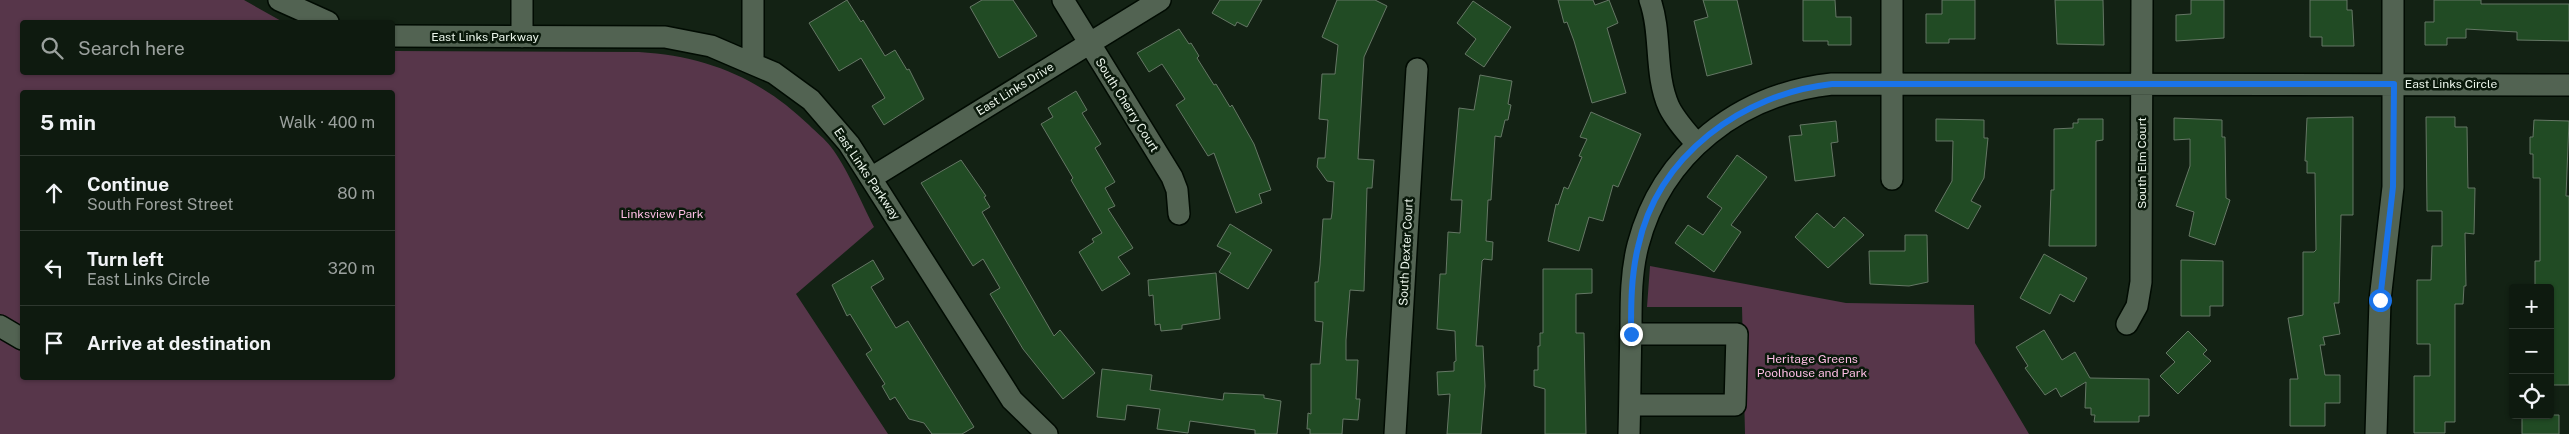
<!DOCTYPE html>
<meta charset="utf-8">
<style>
body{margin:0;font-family:"Public Sans",sans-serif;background:#172318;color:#f1f3f6}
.controls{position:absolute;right:15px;bottom:15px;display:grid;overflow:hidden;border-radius:5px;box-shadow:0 1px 4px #0004}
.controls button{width:45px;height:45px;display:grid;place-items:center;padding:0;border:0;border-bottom:1px solid #2e382f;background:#0e1a0f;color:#f1f3f6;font:25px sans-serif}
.stop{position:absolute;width:15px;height:15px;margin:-11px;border:4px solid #1a73e8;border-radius:50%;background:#fff}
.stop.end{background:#1a73e8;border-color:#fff;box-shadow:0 1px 5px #0008}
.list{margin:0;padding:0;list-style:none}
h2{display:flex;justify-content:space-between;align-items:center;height:65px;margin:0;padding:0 20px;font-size:21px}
h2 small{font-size:16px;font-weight:400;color:#9ba19e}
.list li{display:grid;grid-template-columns:32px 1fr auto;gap:15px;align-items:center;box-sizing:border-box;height:75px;padding:0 20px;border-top:1px solid #2e382f}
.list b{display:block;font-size:19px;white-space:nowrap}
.list p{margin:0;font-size:16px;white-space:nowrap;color:#9ba19e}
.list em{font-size:16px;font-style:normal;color:#9ba19e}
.icon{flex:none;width:28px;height:28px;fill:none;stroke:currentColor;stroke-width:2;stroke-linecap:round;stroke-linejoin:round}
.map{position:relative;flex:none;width:2569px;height:434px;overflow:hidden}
.search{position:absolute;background:#0e1a0f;box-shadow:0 1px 4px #0004;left:20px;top:20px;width:375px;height:55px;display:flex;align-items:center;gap:12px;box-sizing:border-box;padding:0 18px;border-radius:5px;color:#9ba19e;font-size:19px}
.panel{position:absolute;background:#0e1a0f;box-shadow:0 1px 4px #0004;left:20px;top:90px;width:375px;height:290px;border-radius:5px}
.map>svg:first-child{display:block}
.green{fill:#57364a;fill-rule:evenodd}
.building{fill:#214b24;stroke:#657765}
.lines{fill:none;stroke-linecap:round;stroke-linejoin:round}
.minor-casing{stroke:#010b02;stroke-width:24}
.minor{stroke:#526352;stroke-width:21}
.route{stroke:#1a73e8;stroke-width:6}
.labels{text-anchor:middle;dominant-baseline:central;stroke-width:5;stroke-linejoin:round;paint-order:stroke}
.street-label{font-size:12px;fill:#ebf5eb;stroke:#0a190b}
.park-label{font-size:12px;fill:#febee5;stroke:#0a190b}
</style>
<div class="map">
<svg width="2569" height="434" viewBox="0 0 2569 434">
<rect width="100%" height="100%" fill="#132214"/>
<path class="green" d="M0 0H244L283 22H22V72H392L393 51 639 52C706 56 760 78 809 125 816 132 825 139 831 147 846 166 862 204 874 227L796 294 888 434H0ZM22 92H392V378H22Z
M1650 266 1846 303 1974 305 1975 343 2029 434H1745L1742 307H1647Z"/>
<path class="building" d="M847 0 861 22 863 20 885 56 895 50 907 70 909 69 924 99 884 125 872 106 885 98 861 58 839 71 809 23Z
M982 0H1013L1037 36 999 58 970 7Z
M1220 0H1262L1247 27 1237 22 1235 26 1212 13Z
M1337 0H1375L1387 6 1364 57 1358 159 1374 160 1372 188H1367L1364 291 1350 290 1346 340V360H1358L1356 399H1360L1358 420 1343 419 1342 434H1310V429H1307L1308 413 1311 414V364H1320L1323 322 1315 321V282H1318L1320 265 1323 219H1331L1332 213 1334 182 1327 181 1317 167 1318 158H1325L1328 120 1319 119 1322 74H1335L1338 45 1322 37Z
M1558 0H1593L1595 5 1609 0 1618 23 1607 28 1626 93 1592 103 1574 41 1567 22 1564 23Z
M1703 0H1737L1752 64 1707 76 1694 21 1708 17Z
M1803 0H1835L1836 17H1851V45H1828V41H1803Z
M1942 0H1975V39H1949V43H1926V14H1942Z
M2055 0H2103L2104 45 2057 44Z
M2191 0H2224V38L2176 41V15L2191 14Z
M2310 0H2347V10H2352L2354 46H2322V37H2310Z
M2434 0H2481V4H2569V41L2517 40V32L2466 29V38H2447V45H2425V22H2434Z
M1473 1 1511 27 1484 67 1465 54 1476 39 1457 23Z
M1179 29 1189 44 1191 43 1199 56 1197 58 1214 85 1216 84 1230 107 1232 105 1254 144 1271 190 1259 194 1262 203 1236 213 1214 153 1208 156 1176 105 1185 99 1162 64 1149 72 1137 53Z
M1480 75 1512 81 1508 104 1511 105 1508 120H1505L1501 137 1495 136 1491 200H1488L1486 241 1493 242 1492 260 1484 259 1482 261 1476 346H1483L1485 386 1481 434H1447L1450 394 1438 395 1437 372 1454 371V362L1456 361 1455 331 1437 329 1440 274H1446L1448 232 1460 233 1462 200H1451L1459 108 1474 110Z
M1076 91 1087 110 1082 113 1101 144 1095 148 1115 182 1105 188 1115 206 1108 209 1133 248 1118 257 1130 274 1102 291 1079 252 1094 242 1092 239 1102 233 1071 180 1073 178 1041 124 1053 117 1048 108Z
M1591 112 1641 134 1618 187 1613 185 1603 221 1589 217 1579 251 1548 241 1556 204 1558 205 1564 187 1568 189 1582 157 1579 156 1587 139 1580 137Z
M2353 117V215H2341L2339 303H2334L2340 334 2323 337 2325 345H2320L2325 375H2340V403H2325V426H2290V379H2298L2288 318 2303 315V252H2314L2316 250 2315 173H2307V161H2305L2307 118Z
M2426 117H2455V127H2467L2468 188H2475L2474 234 2465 233 2466 286H2464L2463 304H2455V422H2445V433H2414V376H2430V344H2417V280H2431L2432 246H2442V211H2427Z
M2174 118 2222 120V137H2225L2226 198 2230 200 2215 245 2189 236 2194 212 2176 206 2190 166V139L2174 140Z
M1936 119 1984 120V138H1988L1984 178 1971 201 1981 206 1968 229 1935 211 1952 181 1953 141H1936Z
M2078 119H2103V140L2096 141V246H2049L2051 190H2054V129L2073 128V123H2078Z
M2534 120 2569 121 2566 196H2569V385H2550V288H2535V261H2540V178H2533V154H2530V137H2533Z
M1836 121 1838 142 1831 143 1835 176 1795 181 1789 136 1802 135 1800 125Z
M1737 155 1767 177 1731 225 1741 232 1714 272 1675 243 1688 225 1703 235 1722 208 1707 197Z
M961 160 986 196 984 197 990 207 982 212 1054 336 1060 330 1095 373 1063 399 1023 349 990 294 1000 288 983 259 973 266 921 183Z
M1817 213 1834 228 1844 217 1864 235 1828 268 1795 237Z
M1230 224 1272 250 1248 289 1219 272 1231 253 1217 246Z
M1905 235H1927L1928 282 1909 286 1870 284 1869 251H1905Z
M2044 254 2087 278 2074 302 2060 294 2050 314 2020 298Z
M873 260 884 279 871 287 896 328 908 321 974 427 962 434H932L924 423 909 419 895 397 890 400 882 386 885 384 866 354 872 350 850 314 847 316 832 285Z
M2181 260 2223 261V306H2210V316H2181Z
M1543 269H1592V293L1576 294V333H1584L1586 434H1545V389L1534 386V370H1538V346H1540V333H1543Z
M1216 273 1220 319 1182 325V329L1161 331 1160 324 1155 325 1153 295 1149 296 1148 280Z
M2044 330 2062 360 2075 352 2090 378 2149 379V416H2139V422H2094L2095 415H2091V408H2085L2086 382 2061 397 2056 388 2045 395 2025 368 2028 366 2016 347Z
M2188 331 2207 350 2203 354 2211 361 2178 394 2160 376 2175 362 2166 353Z
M1102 369 1152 375 1150 390 1223 400 1224 393 1264 395V398L1281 401 1277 434H1255V430L1190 421 1188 433 1157 429 1160 409 1127 405 1125 420 1097 417Z
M2522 415H2559V434H2522Z"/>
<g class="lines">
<g class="minor-casing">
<path id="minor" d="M279 0 328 22
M522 0V37
M1063 0 1172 177 1177 190 1179 214
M1650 0C1662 34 1654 74 1669 107 1676 121 1687 133 1697 144
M1892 0V179
M392 36 665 37 711 46 774 73 811 100 849 144 1012 400 1047 434
M753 63V0
M871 178 1160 0
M2127 324 2137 306 2141 282 2142 0
M0 326 22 339
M1630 405H1735L1737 334H1631
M1395 434 1417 69
M1629 434C1630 399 1630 363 1631 328 1631 300 1631 272 1638 245 1662 153 1740 94 1832 84L2569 85
M2376 434 2380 300 2393 187V0"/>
</g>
<use href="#minor" class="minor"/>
</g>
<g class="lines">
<path class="route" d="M1631 334C1631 305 1631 276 1638 247 1658 155 1742 94 1832 84H2394L2393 187 2380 300"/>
</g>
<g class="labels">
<g class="street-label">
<text x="485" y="37">East Links Parkway</text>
<text x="2451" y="84">East Links Circle</text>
<text transform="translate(1015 89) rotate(-32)">East Links Drive</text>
<text transform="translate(1127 105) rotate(58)">South Cherry Court</text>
<text transform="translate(2142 163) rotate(-90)">South Elm Court</text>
<text transform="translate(867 174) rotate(56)">East Links Parkway</text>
<text transform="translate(1406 252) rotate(-87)">South Dexter Court</text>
</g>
<g class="park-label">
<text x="662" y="214">Linksview Park</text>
<text x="1812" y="359">Heritage Greens<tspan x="1812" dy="14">Poolhouse and Park</tspan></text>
</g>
</g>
</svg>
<div class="controls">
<button>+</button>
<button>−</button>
<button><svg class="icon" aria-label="locate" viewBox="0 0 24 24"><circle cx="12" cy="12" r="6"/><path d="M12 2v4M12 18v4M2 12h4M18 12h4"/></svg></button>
</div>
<div class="stop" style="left:2380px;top:300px"></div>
<div class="stop end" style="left:1631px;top:334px"></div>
<div class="search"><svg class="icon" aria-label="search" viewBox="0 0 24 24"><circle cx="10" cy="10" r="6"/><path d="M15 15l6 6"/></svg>Search here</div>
<section class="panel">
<h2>5 min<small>Walk · 400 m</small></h2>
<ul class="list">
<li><svg class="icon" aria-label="ahead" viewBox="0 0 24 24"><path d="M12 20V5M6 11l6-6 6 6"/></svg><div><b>Continue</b><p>South Forest Street</p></div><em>80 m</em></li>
<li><svg class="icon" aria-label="left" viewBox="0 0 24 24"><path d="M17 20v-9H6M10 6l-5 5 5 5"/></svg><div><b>Turn left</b><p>East Links Circle</p></div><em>320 m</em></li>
<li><svg class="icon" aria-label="arrive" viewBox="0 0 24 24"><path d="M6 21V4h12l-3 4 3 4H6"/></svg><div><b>Arrive at destination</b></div></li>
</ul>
</section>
</div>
